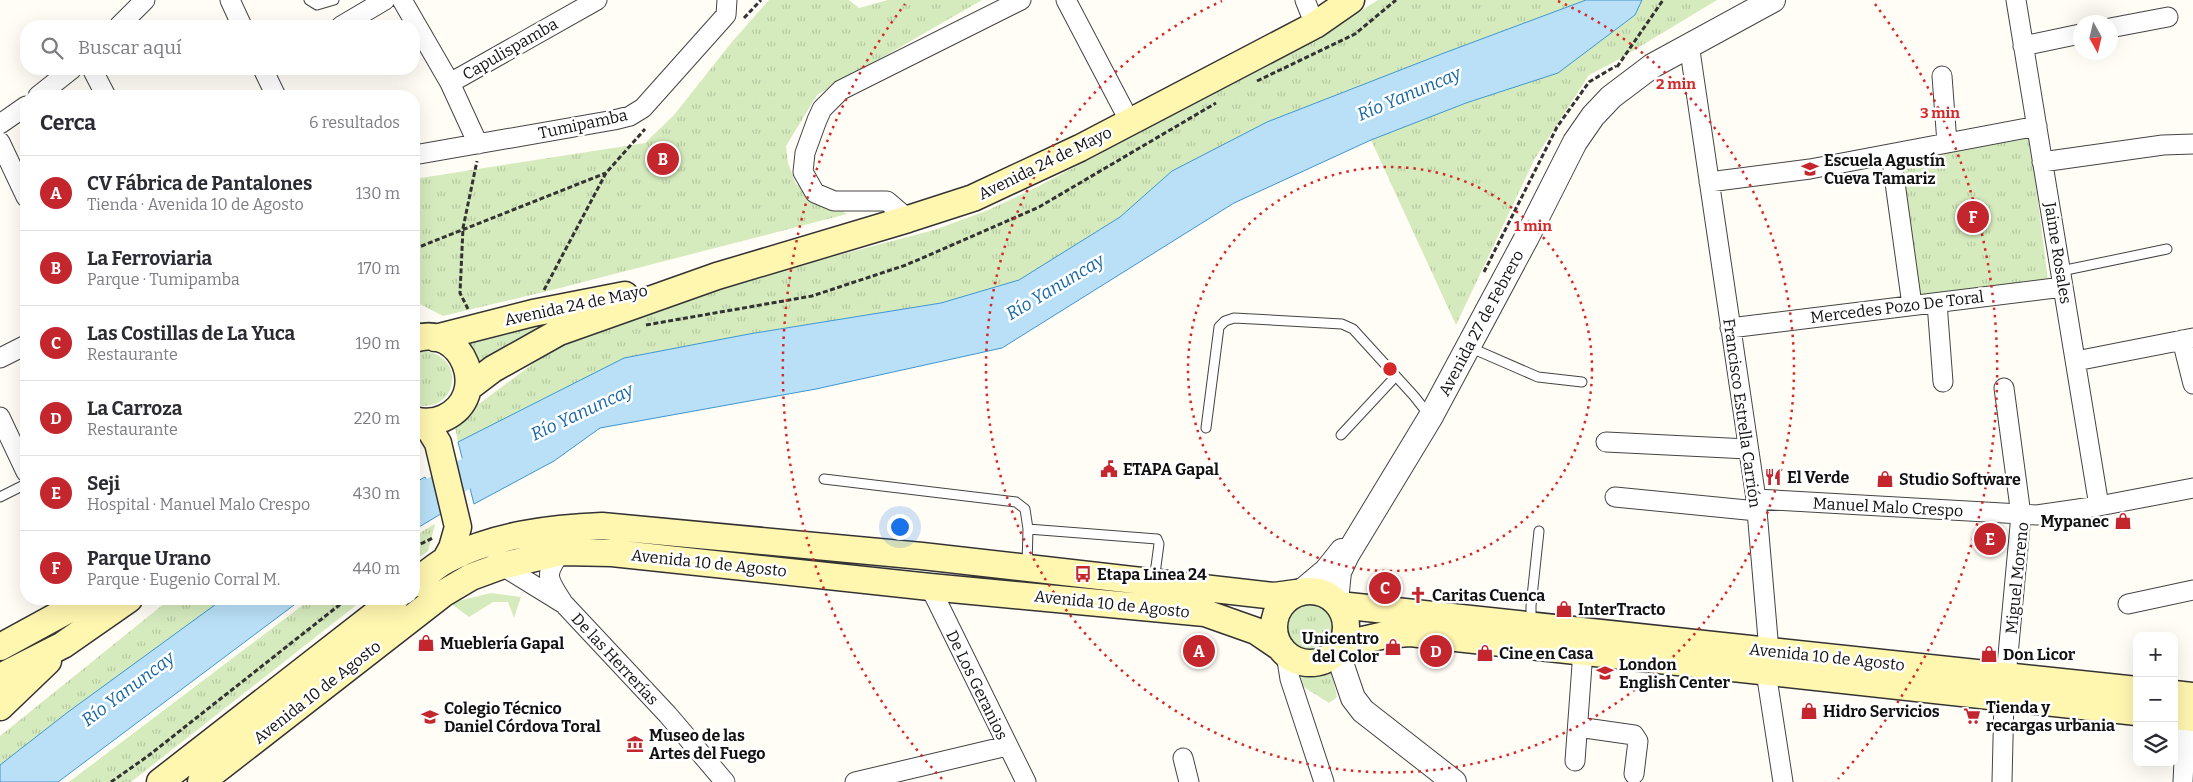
<!DOCTYPE html>
<html lang="es">
<meta charset="utf-8">
<style>
body{margin:0;font-family:Bitter,serif;background:#f7f7f7;color:#2b2b33}
.controls{position:absolute;right:15px;bottom:15px;display:grid;overflow:hidden;border-radius:10px;box-shadow:0 5px 20px #0002}
.controls button{width:45px;height:45px;display:grid;place-items:center;padding:0;border:0;border-bottom:1px solid #e1e1e2;background:#fff;color:#2b2b33;font:25px sans-serif}
.compass{position:absolute;left:2073px;top:15px;width:45px;height:45px;border-radius:50%;background:#fff;box-shadow:0 5px 20px #0002;rotate:172deg}
.you{position:absolute;left:899px;top:526px;width:18px;height:18px;margin:-12px;border:4px solid #fff;border-radius:50%;background:#1a73e8;box-shadow:0 0 0 8px #1a73e833}
.badge{display:grid;place-items:center;width:32px;height:32px;border-radius:50%;background:#c4262e;color:#fff;font-size:16px;font-weight:700}
.pin{position:absolute;translate:-50% -50%;border:2px solid #fff;box-shadow:0 1px 5px #0006}
.list{margin:0;padding:0;list-style:none}
h2{display:flex;justify-content:space-between;align-items:center;height:65px;margin:0;padding:0 20px;font-size:21px}
h2 small{font-size:16px;font-weight:400;color:#7c7c81}
.list li{display:grid;grid-template-columns:32px 1fr auto;gap:15px;align-items:center;box-sizing:border-box;height:75px;padding:0 20px;border-top:1px solid #e1e1e2}
.list b{display:block;font-size:19px;white-space:nowrap}
.list p{margin:0;font-size:16px;white-space:nowrap;color:#7c7c81}
.list em{font-size:16px;font-style:normal;color:#7c7c81}
.icon{flex:none;width:28px;height:28px;fill:none;stroke:currentColor;stroke-width:2;stroke-linecap:round;stroke-linejoin:round}
.map{position:relative;flex:none;width:2193px;height:782px;overflow:hidden}
.search{position:absolute;background:#fff;box-shadow:0 5px 20px #0002;left:20px;top:20px;width:400px;height:55px;display:flex;align-items:center;gap:12px;box-sizing:border-box;padding:0 18px;border-radius:20px;color:#7c7c81;font-size:19px}
.panel{position:absolute;background:#fff;box-shadow:0 5px 20px #0002;left:20px;top:90px;width:400px;height:515px;border-radius:20px}
.map>svg:first-child{display:block}
.grass{fill:url(#grass-tufts)}
.garden{fill:#d5ebbd}
.water{fill:#b9e0f7;stroke:#3f96cf}
.lines{fill:none;stroke-linecap:round;stroke-linejoin:round}
.river{stroke:#b9e0f7;stroke-width:30}
.service-casing{stroke:#444;stroke-width:11}
.minor-casing{stroke:#444;stroke-width:21}
.tertiary-casing{stroke:#444;stroke-width:26}
.secondary-casing{stroke:#333;stroke-width:29}
.path{stroke:#333;stroke-width:3;stroke-dasharray:5 2.5;stroke-linecap:butt}
.service{stroke:#fff;stroke-width:9}
.minor{stroke:#fff;stroke-width:19}
.tertiary{stroke:#fff;stroke-width:24}
.secondary{stroke:#fff6b0;stroke-width:26}
.ring{fill:none;stroke:#d62828;stroke-width:2.5;stroke-dasharray:2.5 5}
.labels{text-anchor:middle;dominant-baseline:central;stroke-width:5;stroke-linejoin:round;paint-order:stroke}
.street-label{font-size:16px;fill:#111;stroke:#fff}
.poi-label{font-size:16px;font-weight:bold;fill:#111;stroke:#fff;text-anchor:start}
.water-label{font-size:18px;font-style:italic;fill:#1768a6;stroke:#fff}
.centre{fill:#d62828;stroke:#fff;stroke-width:2.5}
.ring-label{font-size:15px;text-anchor:middle;font-weight:bold;fill:#d62828;stroke:#fff;stroke-width:5;stroke-linejoin:round;paint-order:stroke}
</style>
<div class="map">
<svg width="2193" height="782" viewBox="0 0 2193 782">
<defs>
<pattern id="grass-tufts" width="24" height="20" patternUnits="userSpaceOnUse" patternTransform="scale(1.25)"><rect width="24" height="20" fill="#d5ebbd"/><path d="M3 7l-1-3M5 7V3M7 7l1-3M15 17l-1-3M17 17v-4M19 17l1-3" fill="none" stroke="#b6c8a1"/></pattern>
</defs>
<rect width="100%" height="100%" fill="#fffdf5"/>
<path class="grass" d="M769 0H849L859 8 888 0H982L817 95 786 146 788 163 796 184 847 214 560 288 443 316 414 301V179L645 143 674 115 731 43Z
M1378 0H1586L1444 53 1267 122 1172 171 1120 217 1019 280 941 303 749 334 624 358 458 442 455 427 460 418 565 340 721 286 934 230 986 211 1035 188 1305 46Z
M1642 0H1717L1616 61 1589 75 1534 160 1456 325 1371 140 1466 103 1558 73 1635 15Z
M2030 138 2048 280 1916 296 1899 154Z
M687 284 472 381 463 332Z
M424 351C470 357 455 417 414 404V354Z
M435 524 428 551 414 561V536Z
M1280 627a30 30 0 1 1 60 0a30 30 0 1 1-60 0Z
M170 599H231L0 767V736Z
M311 599H364L131 782H69Z
M1331 669 1337 697 1329 703 1302 686 1301 676 1312 675Z"/>
<path class="garden" d="M491 593 521 597 514 618 508 602H493L469 617 450 603Z"/>
<path class="water" d="M1586 0H1642L1635 15 1558 73 1466 103 1371 140 1234 203 1002 348 816 389 600 428 554 461 474 504 458 442 624 358 749 334 941 303 1019 280 1120 217 1172 171 1267 122 1444 53Z
M425 477 444 512 414 530V483Z
M223 599H302L58 782H0V765L68 712Z"/>
<g class="lines">
<path class="river" d="M414 504 501 453"/>
<g class="service-casing">
<path id="service" d="M309 0 317 5 334 0
M2061 271 2167 249
M1469 347 1538 377 1582 382
M1206 428 1219 327 1225 321 1234 318 1342 324 1353 329 1414 396 1429 415
M1341 435 1395 377
M824 479 1016 502 1025 509 1028 529 1027 566
M0 497 26 484
M1028 529 1157 539 1159 544 1154 581
M1531 623V606L1539 531"/>
</g>
<g class="minor-casing">
<path id="minor" d="M230 0 242 26
M402 0 450 83 478 144
M1066 0 1130 122
M1305 0 1315 25
M2016 0 2099 506
M119 26 145 0
M341 26 385 0
M2110 28 2168 17
M1689 44 1756 499 1769 651 1766 672 1783 782
M2023 46 2080 34
M92 69 106 96
M263 69 276 96
M1942 76 1947 143
M450 83 597 0
M38 96 72 69
M0 124 26 106
M0 142 26 197
M1891 154 1912 305
M414 155 614 120 630 116 643 108 726 15 727 0
M2042 162 2163 145 2193 144
M1709 182 1810 169 2037 126
M908 219 887 201H834L815 193 803 172 805 153 817 120 822 109 841 90 1021 0
M1937 303 1943 382
M1730 328 2063 287
M2182 340 2193 384
M0 358 26 345
M2076 361 2193 338
M0 417 26 472
M1606 442 1748 449
M1615 497 1757 511
M1756 499 2037 515 2099 506 2193 488
M561 552C544 575 547 578 562 601
M496 562 564 604 668 715 725 782
M930 587 1026 782
M2128 604 2193 590
M1286 654 1290 679 1324 782
M1578 727 1634 735 1638 741 1634 774
M1183 758 1189 782
M1575 761 1583 651
M855 782 1007 746
M2002 782 2004 698 2021 515 2004 388
M2183 782 2186 717"/>
</g>
<g class="tertiary-casing">
<path id="tertiary" d="M1301 592 1326 571 1342 551
M1336 601 1339 572 1347 555 1430 418 1527 237 1575 142 1593 116 1611 97 1652 66 1773 0
M1337 651 1353 698 1363 711 1454 782"/>
</g>
<g class="secondary-casing">
<path id="secondary" d="M435 338 533 313 625 295
M414 339C463 322 492 396 444 418 435 422 424 423 414 420
M468 388 493 369 559 332 717 276 908 219 973 198 1080 148 1315 25 1351 0
M417 421 430 430 438 443 458 527 452 548 446 559
M414 584C425 575 436 565 448 559 495 535 550 528 602 526L922 556 1274 596 1296 593
M1274 627a36 36 0 1 1 72 0a36 36 0 1 1-72 0Z
M1339 605 2137 690
M1341 645 1385 635 1410 633 2137 712
M0 647 88 599
M0 677 63 645 129 599
M2174 694 2193 696
M0 707 48 661
M2174 716 2193 718
M160 782 395 599
M201 782 444 593 471 577 501 566 561 552 612 553 930 587 1205 613 1256 631 1281 648"/>
</g>
<path class="path" d="M744 18 761 0
M1617 67 1663 0
M1257 81 1355 34 1396 0
M414 249 606 173
M1484 272 1557 127 1589 82 1616 66
M544 290 606 173 645 129
M468 309 460 293 463 228 477 161
M646 325 812 296 906 265 1039 207 1216 103
M414 547 433 538
M111 782 148 756 347 599"/>
<use href="#service" class="service"/>
<use href="#minor" class="minor"/>
<use href="#tertiary" class="tertiary"/>
<use href="#secondary" class="secondary"/>
</g>
<g class="ring">
<circle cx="1390" cy="369" r="202"/>
<path d="M1558 1A404 404 0 1 1 1222 1"/>
<path d="M942 779A607 607 0 0 1 905 4M1875 4A607 607 0 0 1 1838 779"/>
</g>
<defs>
<g id="school-bare" transform="scale(1.35)"><path d="M0-5L7-2L0 1L-7-2ZM-4 1L0 2.5L4 1V4Q0 6-4 4Z" fill="#c4262e" stroke="#fff" stroke-width="2.5" paint-order="stroke"/></g>
<g id="civic-bare" transform="scale(1.35)"><path d="M-.6-6.5H3V-4.5H.6V-3L4-1V1h2V6H-6V1h2V-1L-.6-3ZM-1.2 2.5V6h2.4V2.5Z" fill="#c4262e" stroke="#fff" stroke-width="2.5" paint-order="stroke"/></g>
<g id="restaurant-bare" transform="scale(1.35)"><path d="M-5-6h1v4h1v-4h1v4h1v-4h1v5L-1.5 .5V6h-2V.5L-5-1ZM5-6V6H3V1.5H1.5Q1.5-4 5-6Z" fill="#c4262e" stroke="#fff" stroke-width="2.5" paint-order="stroke"/></g>
<g id="shop-bare" transform="scale(1.35)"><path d="M-5-2.5h2.3a2.7 3.5 0 0 1 5.4 0H5L5.5 6h-11ZM-1.5-2.5h3a1.5 2.3 0 0 0-3 0Z" fill="#c4262e" stroke="#fff" stroke-width="2.5" paint-order="stroke"/></g>
<g id="bus-bare" transform="scale(1.35)"><path d="M-5-6H5V4H4V6H2V4H-2V6H-4V4H-5ZM-3.5-4V0h7V-4ZM-3.5 1.2v1.5H-2V1.2ZM2 1.2v1.5H3.5V1.2Z" fill="#c4262e" stroke="#fff" stroke-width="2.5" paint-order="stroke"/></g>
<g id="church-bare" transform="scale(1.35)"><path d="M-1.2-6h2.4v3.5h3.3v2.4h-3.3V6h-2.4V-.1h-3.3v-2.4h3.3Z" fill="#c4262e" stroke="#fff" stroke-width="2.5" paint-order="stroke"/></g>
<g id="supermarket-bare" transform="scale(1.35)"><path d="M-6-5.5h2.5l.6 2H6L4.5 2H-2.5L-4.4-4H-6ZM-1.5 3.2a1.3 1.3 0 1 0 .1 0ZM3 3.2a1.3 1.3 0 1 0 .1 0Z" fill="#c4262e" stroke="#fff" stroke-width="2.5" paint-order="stroke"/></g>
<g id="museum-bare" transform="scale(1.35)"><path d="M0-6L6-3V-2H-6V-3ZM-5-1h2V3h-2ZM-1-1h2V3h-2ZM3-1h2V3H3ZM-6 4H6V6H-6Z" fill="#c4262e" stroke="#fff" stroke-width="2.5" paint-order="stroke"/></g>
</defs>
<g fill-rule="evenodd">
<use href="#school-bare" x="1810" y="169"/>
<use href="#civic-bare" x="1109" y="469"/>
<use href="#restaurant-bare" x="1773" y="477"/>
<use href="#shop-bare" x="1885" y="479"/>
<use href="#shop-bare" x="2123" y="521"/>
<use href="#bus-bare" x="1083" y="574"/>
<use href="#church-bare" x="1418" y="595"/>
<use href="#shop-bare" x="1564" y="609"/>
<use href="#shop-bare" x="426" y="643"/>
<use href="#shop-bare" x="1393" y="647"/>
<use href="#shop-bare" x="1485" y="653"/>
<use href="#shop-bare" x="1989" y="654"/>
<use href="#school-bare" x="1605" y="673"/>
<use href="#shop-bare" x="1809" y="711"/>
<use href="#supermarket-bare" x="1972" y="716"/>
<use href="#school-bare" x="430" y="717"/>
<use href="#museum-bare" x="635" y="744"/>
</g>
<g class="labels">
<g class="street-label">
<text transform="translate(510 49) rotate(-30)">Capulispamba</text>
<text transform="translate(583 124) rotate(-12)">Tumipamba</text>
<text transform="translate(1045 163) rotate(-26)">Avenida 24 de Mayo</text>
<text transform="translate(2058 253) rotate(81)">Jaime Rosales</text>
<text transform="translate(576 305) rotate(-12)">Avenida 24 de Mayo</text>
<text transform="translate(1897 307) rotate(-7)">Mercedes Pozo De Toral</text>
<text transform="translate(1481 323) rotate(-62)">Avenida 27 de Febrero</text>
<text transform="translate(1742 413) rotate(82)">Francisco Estrella Carrión</text>
<text transform="translate(1888 507) rotate(3)">Manuel Malo Crespo</text>
<text transform="translate(709 563) rotate(6)">Avenida 10 de Agosto</text>
<text transform="translate(2017 578) rotate(-84)">Miguel Moreno</text>
<text transform="translate(1112 604) rotate(6)">Avenida 10 de Agosto</text>
<text transform="translate(1827 657) rotate(6)">Avenida 10 de Agosto</text>
<text transform="translate(615 659) rotate(47)">De las Herrerías</text>
<text transform="translate(977 685) rotate(64)">De Los Geranios</text>
<text transform="translate(317 692) rotate(-38)">Avenida 10 de Agosto</text>
</g>
<g class="poi-label">
<text x="1824" y="160">Escuela Agustín<tspan x="1824" dy="18">Cueva Tamariz</tspan></text>
<text x="1123" y="469">ETAPA Gapal</text>
<text x="1787" y="477">El Verde</text>
<text x="1899" y="479">Studio Software</text>
<text x="2109" y="521" text-anchor="end">Mypanec</text>
<text x="1097" y="574">Etapa Linea 24</text>
<text x="1432" y="595">Caritas Cuenca</text>
<text x="1578" y="609">InterTracto</text>
<text x="1379" y="638" text-anchor="end">Unicentro<tspan x="1379" dy="18">del Color</tspan></text>
<text x="440" y="643">Mueblería Gapal</text>
<text x="1499" y="653">Cine en Casa</text>
<text x="2003" y="654">Don Licor</text>
<text x="1619" y="664">London<tspan x="1619" dy="18">English Center</tspan></text>
<text x="1986" y="707">Tienda y<tspan x="1986" dy="18">recargas urbania</tspan></text>
<text x="444" y="708">Colegio Técnico<tspan x="444" dy="18">Daniel Córdova Toral</tspan></text>
<text x="1823" y="711">Hidro Servicios</text>
<text x="649" y="735">Museo de las<tspan x="649" dy="18">Artes del Fuego</tspan></text>
</g>
<g class="water-label">
<text transform="translate(1409 94) rotate(-23)">Río Yanuncay</text>
<text transform="translate(1055 287) rotate(-31)">Río Yanuncay</text>
<text transform="translate(582 412) rotate(-25)">Río Yanuncay</text>
<text transform="translate(128 689) rotate(-37)">Río Yanuncay</text>
</g>
</g>
<circle cx="1390" cy="369" r="8" class="centre"/>
<g class="ring-label">
<text x="1676" y="89">2 min</text>
<text x="1940" y="118">3 min</text>
<text x="1533" y="231">1 min</text>
</g>
</svg>
<div class="controls">
<button>+</button>
<button>−</button>
<button><svg class="icon" aria-label="layers" viewBox="0 0 24 24"><path d="M12 4l9 5-9 5-9-5zM3 14l9 5 9-5"/></svg></button>
</div>
<svg class="compass" viewBox="-18 -18 36 36"><path d="M0-13l5 13h-10z" fill="#e53935"/><path d="M0 13l5-13h-10z" fill="#7c7c81"/></svg>
<div class="you"></div>
<div class="pin badge" style="left:1199px;top:651px">A</div>
<div class="pin badge" style="left:663px;top:159px">B</div>
<div class="pin badge" style="left:1385px;top:588px">C</div>
<div class="pin badge" style="left:1436px;top:651px">D</div>
<div class="pin badge" style="left:1990px;top:539px">E</div>
<div class="pin badge" style="left:1973px;top:217px">F</div>
<div class="search"><svg class="icon" aria-label="search" viewBox="0 0 24 24"><circle cx="10" cy="10" r="6"/><path d="M15 15l6 6"/></svg>Buscar aquí</div>
<section class="panel">
<h2>Cerca<small>6 resultados</small></h2>
<ul class="list">
<li><span class="badge">A</span><div><b>CV Fábrica de Pantalones</b><p>Tienda · Avenida 10 de Agosto</p></div><em>130 m</em></li>
<li><span class="badge">B</span><div><b>La Ferroviaria</b><p>Parque · Tumipamba</p></div><em>170 m</em></li>
<li><span class="badge">C</span><div><b>Las Costillas de La Yuca</b><p>Restaurante</p></div><em>190 m</em></li>
<li><span class="badge">D</span><div><b>La Carroza</b><p>Restaurante</p></div><em>220 m</em></li>
<li><span class="badge">E</span><div><b>Seji</b><p>Hospital · Manuel Malo Crespo</p></div><em>430 m</em></li>
<li><span class="badge">F</span><div><b>Parque Urano</b><p>Parque · Eugenio Corral M.</p></div><em>440 m</em></li>
</ul>
</section>
</div>
